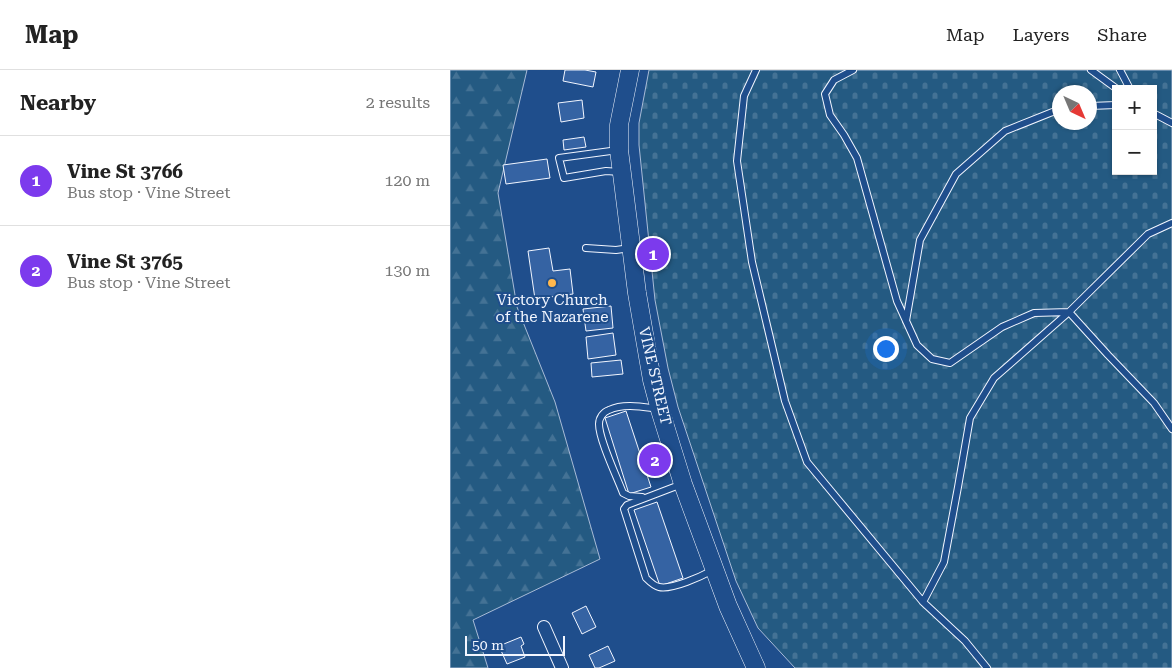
<!DOCTYPE html>
<meta charset="utf-8">
<style>
body{margin:0;font-family:"Roboto Serif",serif;background:#f6f6f6;color:#222}
.controls{position:absolute;right:15px;top:15px;display:grid;overflow:hidden;border-radius:0px;box-shadow:0 1px 4px #0004}
.controls button{width:45px;height:45px;display:grid;place-items:center;padding:0;border:0;border-bottom:1px solid #e0e0e0;background:#fff;color:#222;font:25px sans-serif}
.compass{position:absolute;left:602px;top:15px;width:45px;height:45px;border-radius:50%;background:#fff;box-shadow:0 1px 4px #0004;rotate:136deg}
.scale{position:absolute;left:15px;bottom:12px;width:100px;box-sizing:border-box;padding-left:5px;border:2px solid #f2f6ff;border-top:0;font-size:14px;line-height:18px;white-space:nowrap;color:#f2f6ff;-webkit-text-stroke:4px #1f4e8c;paint-order:stroke}
.you{position:absolute;left:435px;top:278px;width:18px;height:18px;margin:-12px;border:4px solid #fff;border-radius:50%;background:#1a73e8;box-shadow:0 0 0 8px #1a73e833}
.badge{display:grid;place-items:center;width:32px;height:32px;border-radius:50%;background:#7c3aed;color:#fff;font-size:16px;font-weight:700}
.pin{position:absolute;translate:-50% -50%;border:2px solid #fff;box-shadow:0 1px 5px #0006}
.list{margin:0;padding:0;list-style:none}
h2{display:flex;justify-content:space-between;align-items:center;height:65px;margin:0;padding:0 20px;font-size:21px}
h2 small{font-size:16px;font-weight:400;color:#767676}
.list li{display:grid;grid-template-columns:32px 1fr auto;gap:15px;align-items:center;box-sizing:border-box;height:90px;padding:0 20px;border-top:1px solid #e0e0e0}
.list b{display:block;font-size:19px;white-space:nowrap}
.list p{margin:0;font-size:16px;white-space:nowrap;color:#767676}
.list em{font-size:16px;font-style:normal;color:#767676}
.map{position:relative;flex:none;width:722px;height:598px;overflow:hidden}
header{display:flex;align-items:center;gap:30px;box-sizing:border-box;height:70px;padding:0 25px;background:#fff;border-bottom:1px solid #e0e0e0}
header strong{font-size:24px}
nav{display:flex;gap:28px;margin-inline-start:auto;font-size:18px}
main{display:flex}
aside{flex:1;background:#fff}
.map>svg:first-child{display:block}
.forest{fill:url(#forest-firs);stroke:#a8bbd7}
.cemetery{fill:url(#cemetery-stones);stroke:#a8bbd7;fill-rule:evenodd}
.building{fill:#3563a3;stroke:#f2f6ff}
.lines{fill:none;stroke-linecap:round;stroke-linejoin:round}
.lane-casing{stroke:#f2f6ff;stroke-width:8}
.street-casing{stroke:#f2f6ff;stroke-width:14}
.secondary-casing{stroke:#f2f6ff;stroke-width:19}
.lane{stroke:#1f4e8c;stroke-width:6}
.street{stroke:#1f4e8c;stroke-width:12}
.secondary{stroke:#1f4e8c;stroke-width:18}
.poi-dot{fill:#ffb74d;stroke:#1f4e8c;stroke-width:2}
.labels{text-anchor:middle;dominant-baseline:central;stroke-width:4;stroke-linejoin:round;paint-order:stroke}
.poi-label{font-size:15px;fill:#f2f6ff;stroke:#1f4e8c}
.street-label{font-size:15px;fill:#f2f6ff;stroke:#1f4e8c}
</style>
<header>
<strong>Map</strong>
<nav><a>Map</a><a>Layers</a><a>Share</a></nav>
</header>
<main>
<aside>
<h2>Nearby<small>2 results</small></h2>
<ul class="list">
<li><span class="badge">1</span><div><b>Vine St 3766</b><p>Bus stop · Vine Street</p></div><em>120 m</em></li>
<li><span class="badge">2</span><div><b>Vine St 3765</b><p>Bus stop · Vine Street</p></div><em>130 m</em></li>
</ul>
</aside>
<div class="map">
<svg width="722" height="598" viewBox="0 0 722 598">
<defs>
<pattern id="forest-firs" width="22" height="20" patternUnits="userSpaceOnUse" patternTransform="scale(1.25)"><rect width="22" height="20" fill="#245a82"/><path d="M5 1l3.5 6h-7zM16 11l3.5 6h-7z" fill="#447295"/></pattern>
<pattern id="cemetery-stones" width="16" height="16" patternUnits="userSpaceOnUse" patternTransform="scale(1.25)"><rect width="16" height="16" fill="#245a82"/><path d="M2 7V4a2 2 0 0 1 4 0v3zM10 15v-3a2 2 0 0 1 4 0v3z" fill="#447295"/></pattern>
</defs>
<rect width="100%" height="100%" fill="#1f4e8c"/>
<path class="forest" d="M0 0H77L48 123 67 237 105 332 150 489 23 550 38 598H0Z"/>
<path class="cemetery" d="M199 0H722V598H345L308 558 286 511 228 337 218 298 205 230 189 75V53ZM666 19H703V101H666ZM610 22H640V52H610Z"/>
<path class="building" d="M115 0H135L146 2 143 17 113 11Z
M132 30 134 48 111 52 108 33Z
M134 67 136 77 114 80 113 70Z
M97 89 100 108 56 114 53 95Z
M99 178 103 201 120 199 123 224 85 229 78 181Z
M161 236 163 258 136 261 133 239Z
M163 263 166 285 138 289 136 267Z
M171 290 173 304 142 307 141 293Z
M176 341 201 417 179 424 155 348Z
M207 432 233 508 210 516 184 440Z
M136 536 146 557 132 564 122 543Z
M71 567 74 574 71 576 75 587 57 594 49 576Z
M158 576 165 591 149 598H145L139 585Z"/>
<g class="lines">
<g class="lane-casing">
<path id="lane" d="M306 0 294 26 287 91 302 192 335 331 357 392 473 532 515 571 537 598
M403 0 384 10 375 24 380 45 394 65 407 88 447 231 467 275 482 289 500 293 552 257 584 243 619 242 658 285 704 333 722 359
M641 0 667 19
M670 0 680 19
M640 36 666 35
M703 43 722 53
M168 80 109 88 114 108 156 101 170 102
M136 178 166 180 180 178
M456 251 470 170 506 104 555 61 610 39
M232 414 177 435 174 439 196 508C200 512 204 516 209 517 222 520 252 506 263 500
M192 427 179 426 173 423C167 407 149 370 149 354 149 348 153 342 159 340 174 333 193 337 209 339
M473 532 494 492 508 417 520 348 544 308 619 242 698 164 722 153"/>
</g>
<g class="street-casing">
<path id="street" d="M94 557 112 598"/>
</g>
<g class="secondary-casing">
<path id="secondary" d="M180 0 169 55V80L187 223 202 310 210 340 233 414 278 536 306 598"/>
</g>
<use href="#lane" class="lane"/>
<use href="#street" class="street"/>
<use href="#secondary" class="secondary"/>
</g>
<circle class="poi-dot" cx="102" cy="213" r="5"/>
<g class="labels">
<g class="poi-label">
<text x="102" y="230">Victory Church<tspan x="102" dy="17">of the Nazarene</tspan></text>
</g>
<g class="street-label">
<text transform="translate(205 306) rotate(77)">VINE STREET</text>
</g>
</g>
</svg>
<div class="controls">
<button>+</button>
<button>−</button>
</div>
<svg class="compass" viewBox="-18 -18 36 36"><path d="M0-13l5 13h-10z" fill="#e53935"/><path d="M0 13l5-13h-10z" fill="#767676"/></svg>
<div class="scale">50 m</div>
<div class="you"></div>
<div class="pin badge" style="left:203px;top:184px">1</div>
<div class="pin badge" style="left:205px;top:390px">2</div>
</div>
</main>
